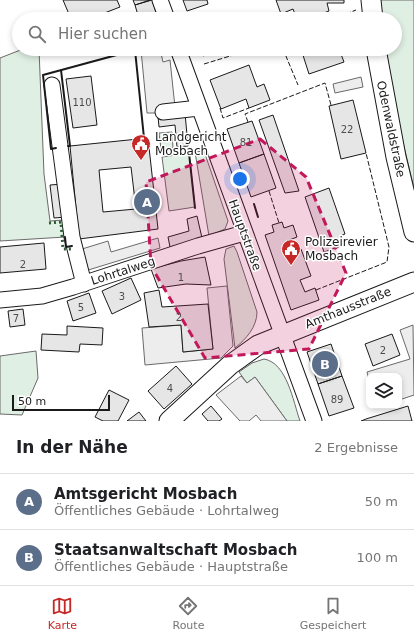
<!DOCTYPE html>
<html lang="de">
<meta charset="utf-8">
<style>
body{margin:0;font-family:"DejaVu Sans",sans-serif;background:#f6f6f6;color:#202124}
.controls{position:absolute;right:12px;bottom:12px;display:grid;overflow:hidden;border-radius:8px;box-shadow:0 2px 6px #0003}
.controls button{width:36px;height:36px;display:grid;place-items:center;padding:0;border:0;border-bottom:1px solid #e0e0e0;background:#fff;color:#202124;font:20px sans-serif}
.scale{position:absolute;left:12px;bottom:10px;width:98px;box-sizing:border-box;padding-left:4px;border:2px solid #1a1a1a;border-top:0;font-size:11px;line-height:14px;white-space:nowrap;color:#1a1a1a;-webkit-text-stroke:3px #fff;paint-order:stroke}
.you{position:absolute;left:240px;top:179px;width:14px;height:14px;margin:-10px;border:3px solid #fff;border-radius:50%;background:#1a73e8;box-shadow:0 0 0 6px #1a73e833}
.badge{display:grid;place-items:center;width:26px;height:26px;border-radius:50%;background:#c62828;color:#fff;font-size:13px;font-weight:700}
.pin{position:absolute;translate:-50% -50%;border:2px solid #fff;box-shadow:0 1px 4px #0006}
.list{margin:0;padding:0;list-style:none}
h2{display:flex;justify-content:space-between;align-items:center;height:52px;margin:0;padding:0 16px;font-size:17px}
h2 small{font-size:13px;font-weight:400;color:#757577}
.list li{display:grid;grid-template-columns:26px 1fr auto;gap:12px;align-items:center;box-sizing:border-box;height:56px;padding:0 16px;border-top:1px solid #e0e0e0}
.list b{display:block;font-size:15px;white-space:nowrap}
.list p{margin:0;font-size:13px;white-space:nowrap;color:#757577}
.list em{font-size:13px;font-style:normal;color:#757577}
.icon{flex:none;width:22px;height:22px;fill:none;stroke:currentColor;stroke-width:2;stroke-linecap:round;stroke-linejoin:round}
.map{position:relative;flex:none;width:414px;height:421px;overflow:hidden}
.search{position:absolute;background:#fff;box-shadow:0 2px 6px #0003;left:12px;right:12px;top:12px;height:44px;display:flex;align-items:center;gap:10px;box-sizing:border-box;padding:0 14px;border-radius:22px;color:#757577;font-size:15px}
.sheet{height:164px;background:#fff}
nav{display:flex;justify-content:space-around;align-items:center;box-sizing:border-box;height:56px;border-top:1px solid #e0e0e0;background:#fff;font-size:11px;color:#757577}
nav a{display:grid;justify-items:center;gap:2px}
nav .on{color:#c62828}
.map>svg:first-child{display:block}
.green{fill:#e0efe3;stroke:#6a6a6a}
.parking{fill:#ededed;stroke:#6a6a6a}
.building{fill:#e6e6e6;stroke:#1a1a1a;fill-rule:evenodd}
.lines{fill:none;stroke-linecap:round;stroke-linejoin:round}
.minor-casing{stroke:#1a1a1a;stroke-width:17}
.major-casing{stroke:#1a1a1a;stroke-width:21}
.minor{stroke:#fff;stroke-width:15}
.major{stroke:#fff;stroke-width:19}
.hedge{stroke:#2b5a34;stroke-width:3;stroke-dasharray:2 3;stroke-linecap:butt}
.fence{stroke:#1a1a1a;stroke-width:1;stroke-dasharray:5 2;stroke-linecap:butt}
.wall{stroke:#1a1a1a;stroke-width:2}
.marked{fill:#c2185b;fill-opacity:0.2;stroke:#c2185b;stroke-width:3;stroke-dasharray:8 5;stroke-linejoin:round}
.labels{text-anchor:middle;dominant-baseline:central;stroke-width:3;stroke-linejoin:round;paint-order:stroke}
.number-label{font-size:10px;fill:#4d4d4d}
.street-label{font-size:12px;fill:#1a1a1a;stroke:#fff}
.poi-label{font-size:12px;fill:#1a1a1a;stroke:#fff;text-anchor:start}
</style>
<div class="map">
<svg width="414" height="421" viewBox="0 0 414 421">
<rect width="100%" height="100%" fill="#fff"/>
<path class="green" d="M378 0H414V188L381 51V49H395V19H379Z
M23 49H39L44 174 50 221 63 220 65 237 0 241V58Z
M172 132 173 148 161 149 159 133Z
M204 151 228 221 225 229 209 236 195 152Z
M189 153 195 207 169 211 162 157Z
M234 246 237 252 257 312C257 327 246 339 235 348L224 259 226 249Z
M36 351 38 378 22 415 0 414V356Z
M264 359C287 363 293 401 300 421H287L255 377 247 383 239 372 252 363Z"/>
<path class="parking" d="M160 49 163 62 170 60 175 107 165 113H147L141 50Z
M361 77 363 87 335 93 333 84Z
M158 238 160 248 85 271 82 249 108 241 111 252Z
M227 286 233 346 221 358 145 365 142 328 181 325 183 352 213 349 207 288Z
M413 325 414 395 399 400V376H369V380L367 372 410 359 400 330Z
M241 376 247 383 255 377 287 421H261L256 415 249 421H240L216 395Z"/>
<path class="building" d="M63 0H117L120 7 89 19H71Z
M133 0H150L135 5Z
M152 0 157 15 139 19 135 5Z
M183 0H207L208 4 187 11Z
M276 0H344V3H327L329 11 308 19H297L293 9 281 14Z
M126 14 128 19H108Z
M109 49H128L111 54Z
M200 49H221L203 56Z
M301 49H339L344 62 309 74Z
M249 65 257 87 264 84 270 100 249 108 246 99 221 109 210 80Z
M91 76 97 125 73 128 66 79Z
M353 100 366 153 341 159 329 106Z
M185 113 188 146 177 147 175 125 159 127 158 116Z
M273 115 299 191 285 193 259 120Z
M252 121 264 154 239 163 227 129Z
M148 138 158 229 79 239 70 146ZM131 167 136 209 103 212 99 170Z
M264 154 276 188 251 197 239 163Z
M63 184 66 217 54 218 50 185Z
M329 188 345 234 340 236 344 245 324 252 305 197Z
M197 216 202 238 170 247 168 237 189 231 187 219Z
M282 222 284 228 293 225 297 237 287 241 291 253 301 249 311 276 300 280 305 292 315 288 319 300 291 310 265 235 274 232 272 225Z
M44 243 46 269 0 273V247Z
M205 257 211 285 186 284 158 288 151 269 181 261Z
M131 278 141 300 112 314 102 291Z
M159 290 162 307 208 304 213 349 183 352 181 325 149 327 144 293Z
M89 293 96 313 73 321 67 301Z
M23 309 25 325 10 327 8 311Z
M67 326 103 328 102 345 80 344 79 352 41 350 42 334 67 335Z
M392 334 400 355 373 366 365 344Z
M331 344 342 376 318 384 307 352Z
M176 366 192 384 164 409 148 391Z
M342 376 354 408 329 416 318 384Z
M109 390 129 400 118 421H103L95 417Z
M211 406 222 419 219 421H208L202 414Z
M408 406 412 421H361L366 419Z
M139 412 146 421H127Z"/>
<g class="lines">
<g class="minor-casing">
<path id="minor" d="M160 0 167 19
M178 49 314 421
M52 85 72 237 84 284
M163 112 199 108
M0 300 42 296 73 287 198 246 244 233"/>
</g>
<g class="major-casing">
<path id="major" d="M371 0 373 19
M376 49 396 157 414 232
M169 421 230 365 258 345 414 282"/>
</g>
<use href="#minor" class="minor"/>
<use href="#major" class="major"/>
<path class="hedge" d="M49 223 61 222 63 249H71"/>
<path class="fence" d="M333 19 356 10
M283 49 298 85
M204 64 253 49
M220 108 223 118 249 108
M248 122 245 114 325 83 331 105
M269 191 279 223
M316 290 387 262 389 247 366 153"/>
<path class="wall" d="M61 70 70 146H68
M56 148 51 149 43 75 135 50 144 138
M189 153 195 208
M254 204 258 217
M65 237 66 247 72 246"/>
</g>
<path class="marked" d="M260 139 306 177 346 273 309 349 205 358 151 266 146 182Z"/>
<defs>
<g id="civic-pin" transform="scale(1)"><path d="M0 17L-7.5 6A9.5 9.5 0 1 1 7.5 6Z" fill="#c62828" stroke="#fff"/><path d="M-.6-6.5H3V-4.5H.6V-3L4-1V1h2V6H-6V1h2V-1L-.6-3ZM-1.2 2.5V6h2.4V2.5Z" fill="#fff"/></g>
</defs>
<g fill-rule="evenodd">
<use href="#civic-pin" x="141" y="144"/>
<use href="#civic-pin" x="291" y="249"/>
</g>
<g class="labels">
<g class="number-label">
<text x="82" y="102">110</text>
<text x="347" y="129">22</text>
<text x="246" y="142">81</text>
<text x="23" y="264">2</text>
<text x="181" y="277">1</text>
<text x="122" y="296">3</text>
<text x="81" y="307">5</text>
<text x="179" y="317">2</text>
<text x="16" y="318">7</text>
<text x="383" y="350">2</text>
<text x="170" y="388">4</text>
<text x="337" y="399">89</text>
</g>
<g class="street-label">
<text transform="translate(391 129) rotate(78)">Odenwaldstraße</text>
<text transform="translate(245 235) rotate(70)">Hauptstraße</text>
<text transform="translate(123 271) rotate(-18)">Lohrtalweg</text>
<text transform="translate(348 308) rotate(-22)">Amthausstraße</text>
</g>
<g class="poi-label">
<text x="155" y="137">Landgericht<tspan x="155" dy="14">Mosbach</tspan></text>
<text x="305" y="242">Polizeirevier<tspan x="305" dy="14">Mosbach</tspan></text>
</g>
</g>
</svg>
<div class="controls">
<button><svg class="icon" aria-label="layers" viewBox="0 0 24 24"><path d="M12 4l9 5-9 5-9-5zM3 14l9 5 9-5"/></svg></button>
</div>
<div class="scale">50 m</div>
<div class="you"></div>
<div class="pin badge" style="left:147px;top:202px;background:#5c6f8a">A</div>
<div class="pin badge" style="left:325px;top:364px;background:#5c6f8a">B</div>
<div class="search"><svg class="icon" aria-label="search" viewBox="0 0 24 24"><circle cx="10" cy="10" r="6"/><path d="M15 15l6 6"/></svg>Hier suchen</div>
</div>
<section class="sheet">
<h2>In der Nähe<small>2 Ergebnisse</small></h2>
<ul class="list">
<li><span class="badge" style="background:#5c6f8a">A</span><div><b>Amtsgericht Mosbach</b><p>Öffentliches Gebäude · Lohrtalweg</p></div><em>50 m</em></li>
<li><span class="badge" style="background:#5c6f8a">B</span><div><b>Staatsanwaltschaft Mosbach</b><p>Öffentliches Gebäude · Hauptstraße</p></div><em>100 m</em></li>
</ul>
</section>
<nav>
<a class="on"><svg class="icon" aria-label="map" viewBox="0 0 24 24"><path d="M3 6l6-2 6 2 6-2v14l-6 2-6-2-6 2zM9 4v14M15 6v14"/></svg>Karte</a>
<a><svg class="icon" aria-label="directions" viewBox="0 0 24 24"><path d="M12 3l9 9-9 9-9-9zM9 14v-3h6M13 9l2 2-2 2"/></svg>Route</a>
<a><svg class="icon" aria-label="saved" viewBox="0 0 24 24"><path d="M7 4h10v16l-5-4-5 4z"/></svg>Gespeichert</a>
</nav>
